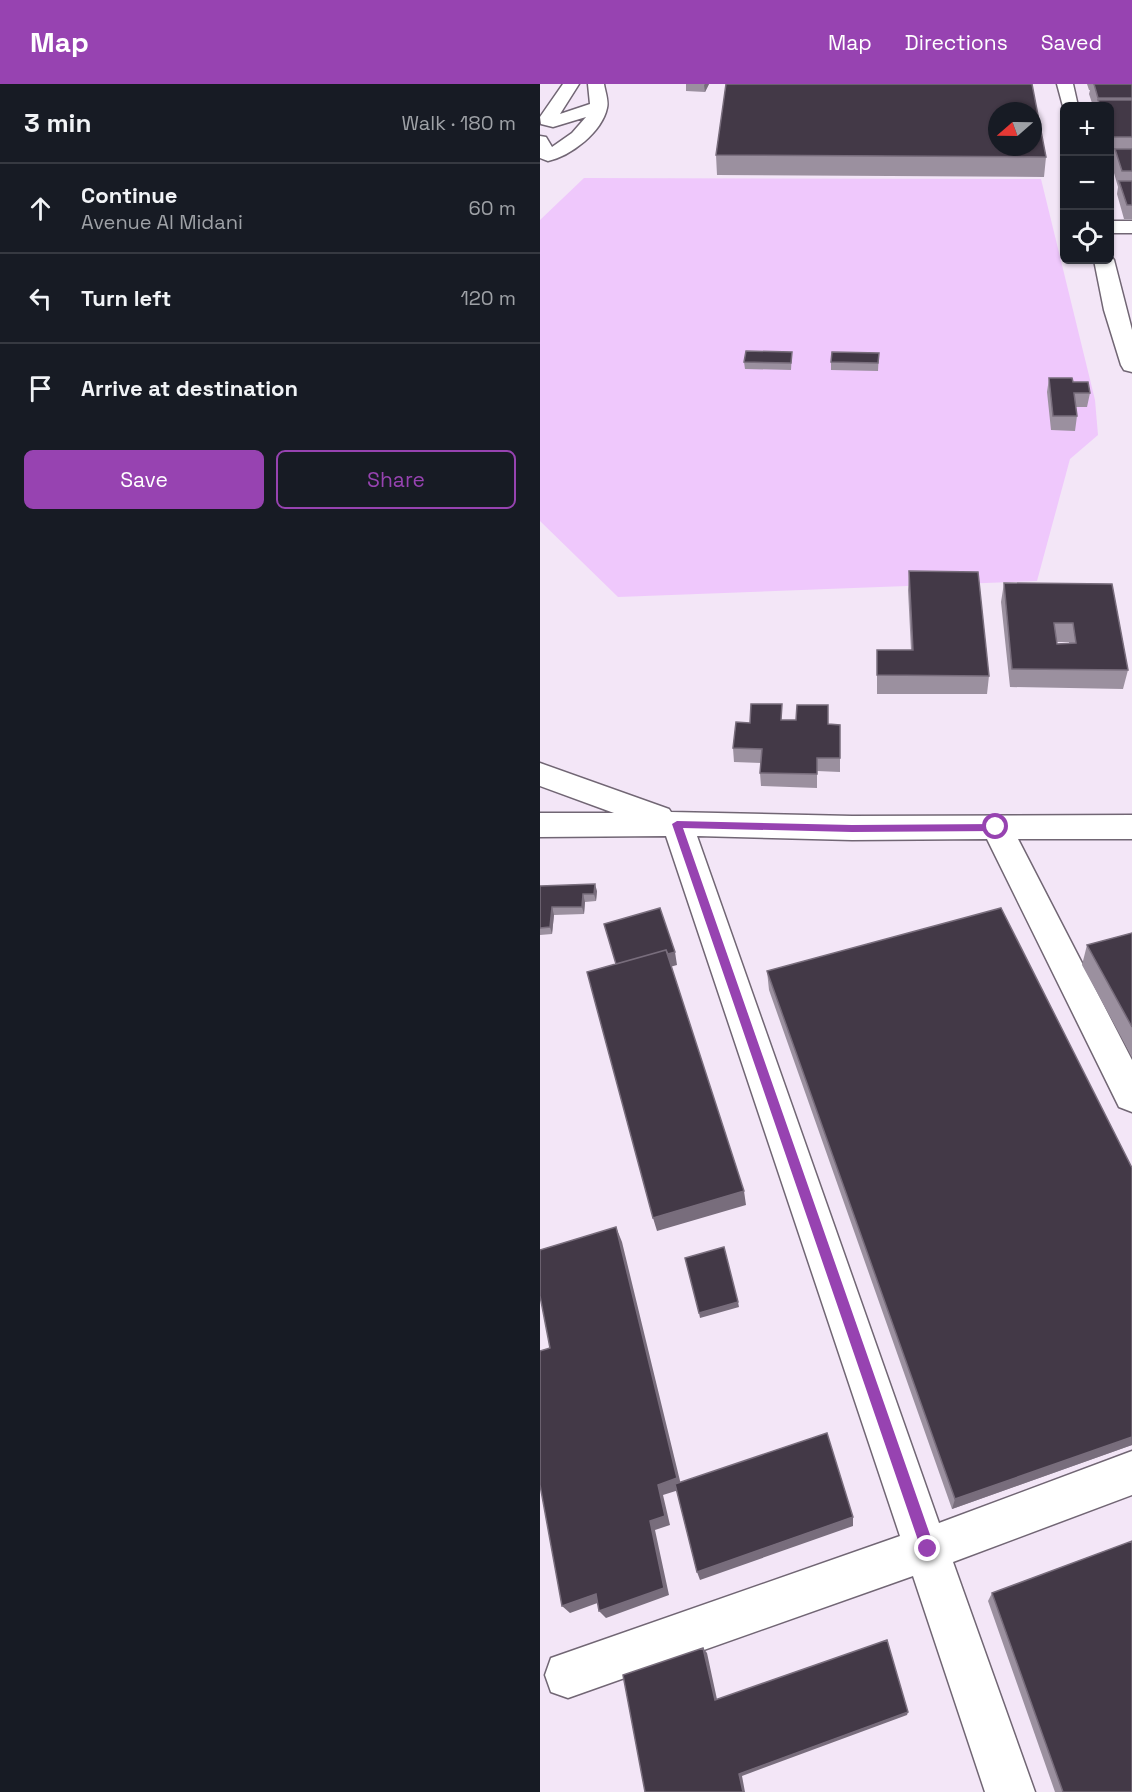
<!DOCTYPE html>
<meta charset="utf-8">
<style>
body{margin:0;font-family:"Space Grotesk",sans-serif;background:#242831;color:#f1f3f6}
.controls{position:absolute;right:18px;top:18px;display:grid;overflow:hidden;border-radius:9px;box-shadow:0 2px 4px #0004}
.controls button{width:54px;height:54px;display:grid;place-items:center;padding:0;border:0;border-bottom:2px solid #363941;background:#171b24;color:#f1f3f6;font:30px sans-serif}
.compass{position:absolute;left:448px;top:18px;width:54px;height:54px;border-radius:50%;background:#171b24;box-shadow:0 2px 4px #0004;rotate:250deg}
.stop{position:absolute;width:18px;height:18px;margin:-14px;border:4px solid #9743b1;border-radius:50%;background:#fff}
.stop.end{background:#9743b1;border-color:#fff;box-shadow:0 2px 6px #0008}
.list{margin:0;padding:0;list-style:none}
h2{display:flex;justify-content:space-between;align-items:center;height:78px;margin:0;padding:0 24px;font-size:26px}
h2 small{font-size:20px;font-weight:400;color:#9ea1a6}
.list li{display:grid;grid-template-columns:39px 1fr auto;gap:18px;align-items:center;box-sizing:border-box;height:90px;padding:0 24px;border-top:2px solid #363941}
.list b{display:block;font-size:22px;white-space:nowrap}
.list p{margin:0;font-size:20px;white-space:nowrap;color:#9ea1a6}
.list em{font-size:20px;font-style:normal;color:#9ea1a6}
.actions{display:flex;gap:12px;padding:18px 24px}
.actions a{flex:1;padding:14px 0;border:2px solid #9743b1;border-radius:9px;text-align:center;font-size:21px;color:#9743b1}
.actions .main{background:#9743b1;color:#fff}
.icon{flex:none;width:33px;height:33px;fill:none;stroke:currentColor;stroke-width:2;stroke-linecap:round;stroke-linejoin:round}
.map{position:relative;flex:none;width:592px;height:1708px;overflow:hidden}
header{display:flex;align-items:center;gap:36px;box-sizing:border-box;height:84px;padding:0 30px;background:#9743b1;color:#fff}
header strong{font-size:28px}
nav{display:flex;gap:33px;margin-inline-start:auto;font-size:21px}
main{display:flex}
aside{flex:1;background:#171b24}
.map>svg:first-child{display:block}
.green{fill:#efc8fc}
.lines{fill:none;stroke-linecap:round;stroke-linejoin:round}
.minor-casing{stroke:#716674;stroke-width:3}
.minor{fill:#fff;fill-rule:evenodd}
.wall{fill:#9b909f;fill-rule:evenodd}
.shaded-wall{fill:#786d7c}
.building{fill:#433947;stroke:#786d7c;stroke-width:1.5;fill-rule:evenodd}
.route{fill:#9743b1}
</style>
<header>
<strong>Map</strong>
<nav><a>Map</a><a>Directions</a><a>Saved</a></nav>
</header>
<main>
<aside>
<h2>3 min<small>Walk · 180 m</small></h2>
<ul class="list">
<li><svg class="icon" aria-label="ahead" viewBox="0 0 24 24"><path d="M12 20V5M6 11l6-6 6 6"/></svg><div><b>Continue</b><p>Avenue Al Midani</p></div><em>60 m</em></li>
<li><svg class="icon" aria-label="left" viewBox="0 0 24 24"><path d="M17 20v-9H6M10 6l-5 5 5 5"/></svg><div><b>Turn left</b></div><em>120 m</em></li>
<li><svg class="icon" aria-label="arrive" viewBox="0 0 24 24"><path d="M6 21V4h12l-3 4 3 4H6"/></svg><div><b>Arrive at destination</b></div></li>
</ul>
<div class="actions"><a class="main">Save</a><a>Share</a></div>
</aside>
<div class="map">
<svg width="592" height="1708" viewBox="0 0 592 1708">
<rect width="100%" height="100%" fill="#f3e6f7"/>
<path class="green" d="M44 94 501 95 555 316 558 351 530 375 497 497 78 513 0 437V136Z"/>
<g class="lines">
<g class="minor-casing">
<path id="minor" d="M23 0H39L20 30 50 20 48 0H64C65 7 69 17 67 24 62 48 31 72 8 77L0 74V52L6 53 12 63 32 49 46 33 13 43 1 40 0 33Z
M517 0H533L538 22H524V26Z
M570 69H592V79H570Z
M570 137H592V149H570Z
M570 171 574 176 592 246V288L584 286 581 281 564 226 554 176H570Z
M0 679 129 725 131 728 312 732 592 731V755H478L592 976V1028L579 1023 447 755 312 756 157 752 399 1439 592 1367V1411L413 1478 495 1708H445L373 1492 28 1614 11 1608 5 1591 11 1574 360 1452 126 752 0 753V729H74L0 702Z"/>
</g>
<use href="#minor" class="minor"/>
</g>
<path class="wall" d="M146 0H169L165 8 146 7Z
M547 0H592V135H584L577 110 578 103 572 82 574 70H570V22H553L549 10 550 6H549Z
M176 71 506 73 504 93 177 91Z
M252 268 251 286 205 285 204 278Z
M339 269 338 287 291 286V278Z
M509 294 533 298 550 309 547 323H536L537 332 535 347 511 346 507 308Z
M369 487 449 592 447 610H337V566H371L368 506Z
M464 499 572 500 588 586 583 605 470 603 461 518ZM517 558H529V559L517 560Z
M243 636 288 640 300 641V688L277 687V704L221 702 220 689 221 679 194 678 193 664 210 639Z
M0 802 57 807 56 817 45 818 44 830 14 831 12 850 0 851Z
M592 849V973L542 881 547 861Z
M227 887 592 1084V1361L412 1425 229 906Z
M452 1509 592 1708H515L448 1517Z"/>
<path class="shaded-wall" d="M165 0H169L165 8 164 1Z
M55 800 57 807 56 817 54 810Z
M43 810 45 818 44 830 42 823Z
M12 823 14 831 12 850 10 843Z
M135 868 137 881 80 897 77 884Z
M204 1107 206 1121 117 1147 113 1134Z
M76 1143 82 1158 142 1405 123 1411 130 1441 115 1446 129 1511 66 1534 59 1527 110 1437 118 1401Z
M198 1218 199 1223 160 1234 159 1229Z
M592 1353V1361L412 1425 415 1415Z
M313 1433V1442L160 1496 157 1488Z
M56 1510 63 1517 30 1529 22 1522Z
M163 1564 167 1569 178 1620 175 1616Z
M368 1628 367 1631 202 1692 205 1708H203L199 1690Z"/>
<path class="building" d="M186 0H492L506 73 176 71ZM457 27H493V63H457Z
M554 0H592V14H558Z
M558 16H592V53H570V22H560Z
M575 65H592V87H582Z
M579 97H592V121H587Z
M206 267 252 268 251 279 204 278Z
M292 268 339 269 338 279 291 278Z
M509 294H532L533 298H548L550 309H534L537 332H513Z
M369 487 438 488 449 592 337 591V566H373Z
M464 499 572 500 588 586 472 585ZM514 539H533L536 559 517 560Z
M211 620H242L241 636H256L257 621H288V640L300 641V674H277V690L220 689 222 665 193 664 196 638 210 639Z
M55 800 54 810H43L42 823H12L10 843 0 844V802Z
M120 824 135 868 128 870 126 866 76 880 64 840Z
M461 824 592 1084V1353L415 1415 227 887Z
M592 849V943L547 861Z
M126 866 204 1107 113 1134 47 888Z
M76 1143 137 1394 118 1401 125 1432 110 1437 124 1504 59 1527 56 1510 22 1522 0 1401V1267L10 1264 0 1212V1166Z
M184 1163 198 1218 159 1229 145 1174Z
M287 1349 313 1433 157 1488 135 1400Z
M592 1457V1708H523L452 1509Z
M347 1556 368 1628 199 1690 203 1708H105L83 1591 163 1564 175 1616Z"/>
<path class="route" d="M137 737 312 741 456 740 461 743 456 747 312 748 143 744 395 1465 393 1470 388 1472 383 1470 381 1465 132 740Z"/>
</svg>
<div class="controls">
<button>+</button>
<button>−</button>
<button><svg class="icon" aria-label="locate" viewBox="0 0 24 24"><circle cx="12" cy="12" r="6"/><path d="M12 2v4M12 18v4M2 12h4M18 12h4"/></svg></button>
</div>
<svg class="compass" viewBox="-18 -18 36 36"><path d="M0-13l5 13h-10z" fill="#e53935"/><path d="M0 13l5-13h-10z" fill="#9ea1a6"/></svg>
<div class="stop" style="left:456px;top:743px"></div>
<div class="stop end" style="left:388px;top:1465px"></div>
</div>
</main>
